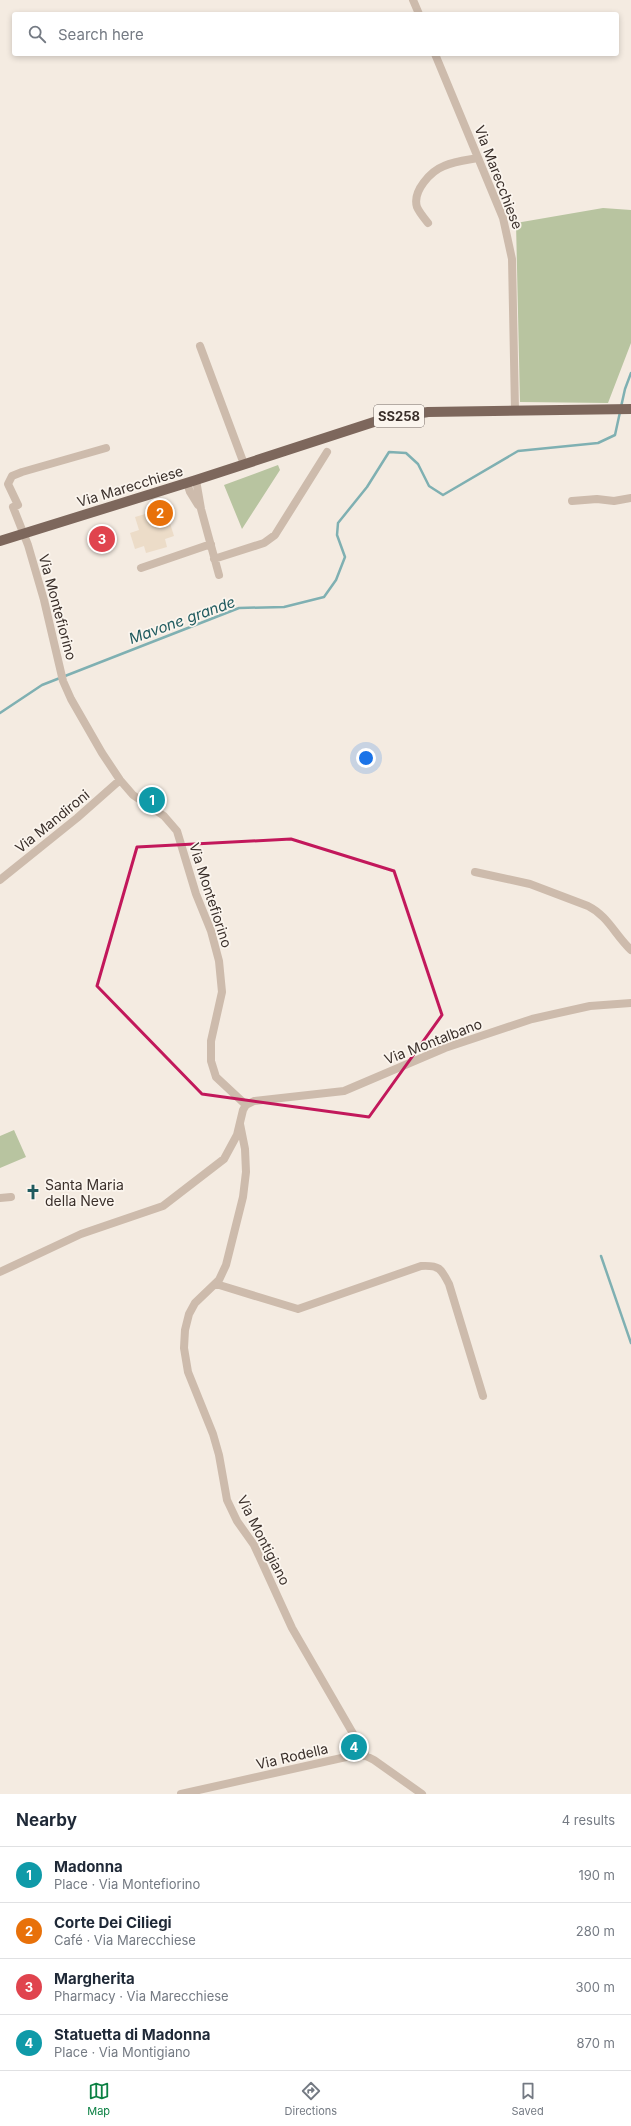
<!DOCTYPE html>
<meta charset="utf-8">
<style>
body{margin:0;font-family:Inter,sans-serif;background:#f2f2f3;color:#1f2937}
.you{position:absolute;left:366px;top:758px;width:14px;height:14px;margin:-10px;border:3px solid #fff;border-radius:50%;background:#1a73e8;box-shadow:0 0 0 6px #1a73e833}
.badge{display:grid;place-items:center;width:26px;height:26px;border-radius:50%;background:#0b8043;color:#fff;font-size:13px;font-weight:700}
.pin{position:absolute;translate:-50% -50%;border:2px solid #fff;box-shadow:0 1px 4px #0006}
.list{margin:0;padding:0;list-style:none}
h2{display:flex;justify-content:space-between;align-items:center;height:52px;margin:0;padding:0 16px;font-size:17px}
h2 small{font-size:13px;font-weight:400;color:#747a83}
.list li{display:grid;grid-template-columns:26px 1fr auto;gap:12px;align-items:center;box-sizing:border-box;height:56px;padding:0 16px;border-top:1px solid #e0e1e3}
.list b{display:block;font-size:15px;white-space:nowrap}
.list p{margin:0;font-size:13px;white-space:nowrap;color:#747a83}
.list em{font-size:13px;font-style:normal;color:#747a83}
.icon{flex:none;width:22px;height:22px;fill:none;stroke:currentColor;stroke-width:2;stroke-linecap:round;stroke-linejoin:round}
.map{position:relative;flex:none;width:631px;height:1794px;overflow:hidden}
.search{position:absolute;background:#fff;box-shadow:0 2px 6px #0003;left:12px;right:12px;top:12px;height:44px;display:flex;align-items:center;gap:10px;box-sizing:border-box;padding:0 14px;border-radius:4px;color:#747a83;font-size:15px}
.sheet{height:276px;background:#fff}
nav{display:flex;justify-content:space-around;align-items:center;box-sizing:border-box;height:56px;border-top:1px solid #e0e1e3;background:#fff;font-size:11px;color:#747a83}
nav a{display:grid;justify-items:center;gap:2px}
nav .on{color:#0b8043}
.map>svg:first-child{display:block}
.green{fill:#b8c4a0}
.plaza{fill:#ecdcc8}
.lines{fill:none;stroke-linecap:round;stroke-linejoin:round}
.stream{stroke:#7fb0b2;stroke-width:2.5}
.minor{stroke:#cdbbac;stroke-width:8}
.major{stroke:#7d675c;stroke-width:10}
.marked{fill:none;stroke:#c2185b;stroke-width:3;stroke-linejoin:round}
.labels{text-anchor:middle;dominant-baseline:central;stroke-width:3.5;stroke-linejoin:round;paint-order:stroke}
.shield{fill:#fbf5ee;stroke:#756b66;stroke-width:1}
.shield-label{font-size:13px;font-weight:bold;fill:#3b302b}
.street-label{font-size:14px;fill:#3b302b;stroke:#fbf5ee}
.poi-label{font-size:14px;fill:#3b302b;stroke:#fbf5ee;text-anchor:start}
.water-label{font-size:15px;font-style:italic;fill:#1f5a5e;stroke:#fbf5ee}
</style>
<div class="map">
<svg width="631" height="1794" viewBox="0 0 631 1794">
<rect width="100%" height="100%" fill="#f4ebe1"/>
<path class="green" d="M603 208 631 210V343L608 403 520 402 516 223Z
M278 465 280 470 242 529 224 485Z
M14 1130 26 1157 0 1168V1136Z"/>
<path class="plaza" d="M156 511 160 523 169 520 174 536 165 539 167 547 146 553 144 546 135 549 130 533 139 530 135 517Z"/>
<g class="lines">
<path class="stream" d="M621 407 625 389 631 373
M0 713 42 685 239 608 284 607 324 597 336 580 345 557 337 535 338 523 367 487 389 452 406 453 418 464 429 486 443 495 518 451 598 443 615 435 620 412
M601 1256 631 1343"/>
<path class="minor" d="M413 0 419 14
M435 54 503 218 512 259 515 410
M428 223C424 218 419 212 417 207 412 191 431 171 444 166 455 161 467 160 478 158
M200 346 244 464
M106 448 22 472 12 476 8 484 18 505 13 507 28 545 44 600 63 681 71 699 102 753 120 780 133 795 164 816 177 831 196 894 211 931 219 961 222 992 211 1041V1061L216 1077 246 1105
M196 480 201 509 219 575
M187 483 190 492 198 505
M572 501 597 499 614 501 631 498
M214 559 264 543 275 535 327 452
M141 568 211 544
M475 872 530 884 588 906C608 916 615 935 631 950
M0 880 77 818 120 780
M246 1105 254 1101 344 1091 445 1048 532 1019 590 1006 631 1003
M240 1124 245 1149 246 1172 243 1197 226 1265 219 1280 195 1303 189 1314 185 1330 184 1348 188 1372 213 1434 219 1455 227 1500 237 1521 254 1545 292 1628 366 1756
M0 1198 11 1197
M0 1272 81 1234 163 1206 224 1159 237 1135 243 1110 246 1105
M216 1284 298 1309 421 1266C439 1265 441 1268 449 1284L483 1396
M181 1794 355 1755 366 1756 374 1760 422 1794"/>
<path class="major" d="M0 541 196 480 380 420 428 412 631 409"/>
</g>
<path class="marked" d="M291 839 394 871 442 1015 369 1117 202 1094 97 986 137 847Z"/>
<defs>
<g id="church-bare" transform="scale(1.2)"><path d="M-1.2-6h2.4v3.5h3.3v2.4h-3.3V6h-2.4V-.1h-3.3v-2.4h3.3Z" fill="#1f5a5e" stroke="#fbf5ee" stroke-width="2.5" paint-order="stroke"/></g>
</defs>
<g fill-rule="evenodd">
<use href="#church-bare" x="33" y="1192"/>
</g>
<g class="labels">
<rect class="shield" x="374" y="405" width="50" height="22" rx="3"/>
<g class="shield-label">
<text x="399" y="416">SS258</text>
</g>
<g class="street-label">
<text transform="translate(499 177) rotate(69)">Via Marecchiese</text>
<text transform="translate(130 486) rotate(-17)">Via Marecchiese</text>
<text transform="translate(58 607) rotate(75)">Via Montefiorino</text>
<text transform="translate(52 821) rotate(-39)">Via Mandironi</text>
<text transform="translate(211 895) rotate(72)">Via Montefiorino</text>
<text transform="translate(433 1041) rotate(-21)">Via Montalbano</text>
<text transform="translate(264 1540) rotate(63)">Via Montigiano</text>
<text transform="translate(292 1756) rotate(-13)">Via Rodella</text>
</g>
<g class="poi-label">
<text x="45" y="1184">Santa Maria<tspan x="45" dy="16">della Neve</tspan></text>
</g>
<g class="water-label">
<text transform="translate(182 620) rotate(-20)">Mavone grande</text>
</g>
</g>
</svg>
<div class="you"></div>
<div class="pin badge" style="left:152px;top:800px;background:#0f9aa8">1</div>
<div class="pin badge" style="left:160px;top:513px;background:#e8710a">2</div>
<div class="pin badge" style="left:102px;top:539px;background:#e0444e">3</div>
<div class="pin badge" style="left:354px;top:1747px;background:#0f9aa8">4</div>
<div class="search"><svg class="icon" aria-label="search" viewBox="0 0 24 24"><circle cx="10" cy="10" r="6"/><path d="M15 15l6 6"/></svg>Search here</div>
</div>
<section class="sheet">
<h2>Nearby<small>4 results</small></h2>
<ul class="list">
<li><span class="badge" style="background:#0f9aa8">1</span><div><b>Madonna</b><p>Place · Via Montefiorino</p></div><em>190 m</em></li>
<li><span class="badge" style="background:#e8710a">2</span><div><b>Corte Dei Ciliegi</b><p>Café · Via Marecchiese</p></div><em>280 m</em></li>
<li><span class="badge" style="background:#e0444e">3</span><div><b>Margherita</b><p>Pharmacy · Via Marecchiese</p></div><em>300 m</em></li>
<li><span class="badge" style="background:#0f9aa8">4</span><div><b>Statuetta di Madonna</b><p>Place · Via Montigiano</p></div><em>870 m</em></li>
</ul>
</section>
<nav>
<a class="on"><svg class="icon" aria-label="map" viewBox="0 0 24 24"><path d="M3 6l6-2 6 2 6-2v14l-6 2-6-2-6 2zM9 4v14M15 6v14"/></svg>Map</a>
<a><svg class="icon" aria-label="directions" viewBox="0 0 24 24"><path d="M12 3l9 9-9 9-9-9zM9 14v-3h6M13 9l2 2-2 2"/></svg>Directions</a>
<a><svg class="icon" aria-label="saved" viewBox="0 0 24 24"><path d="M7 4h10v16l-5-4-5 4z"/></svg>Saved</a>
</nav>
